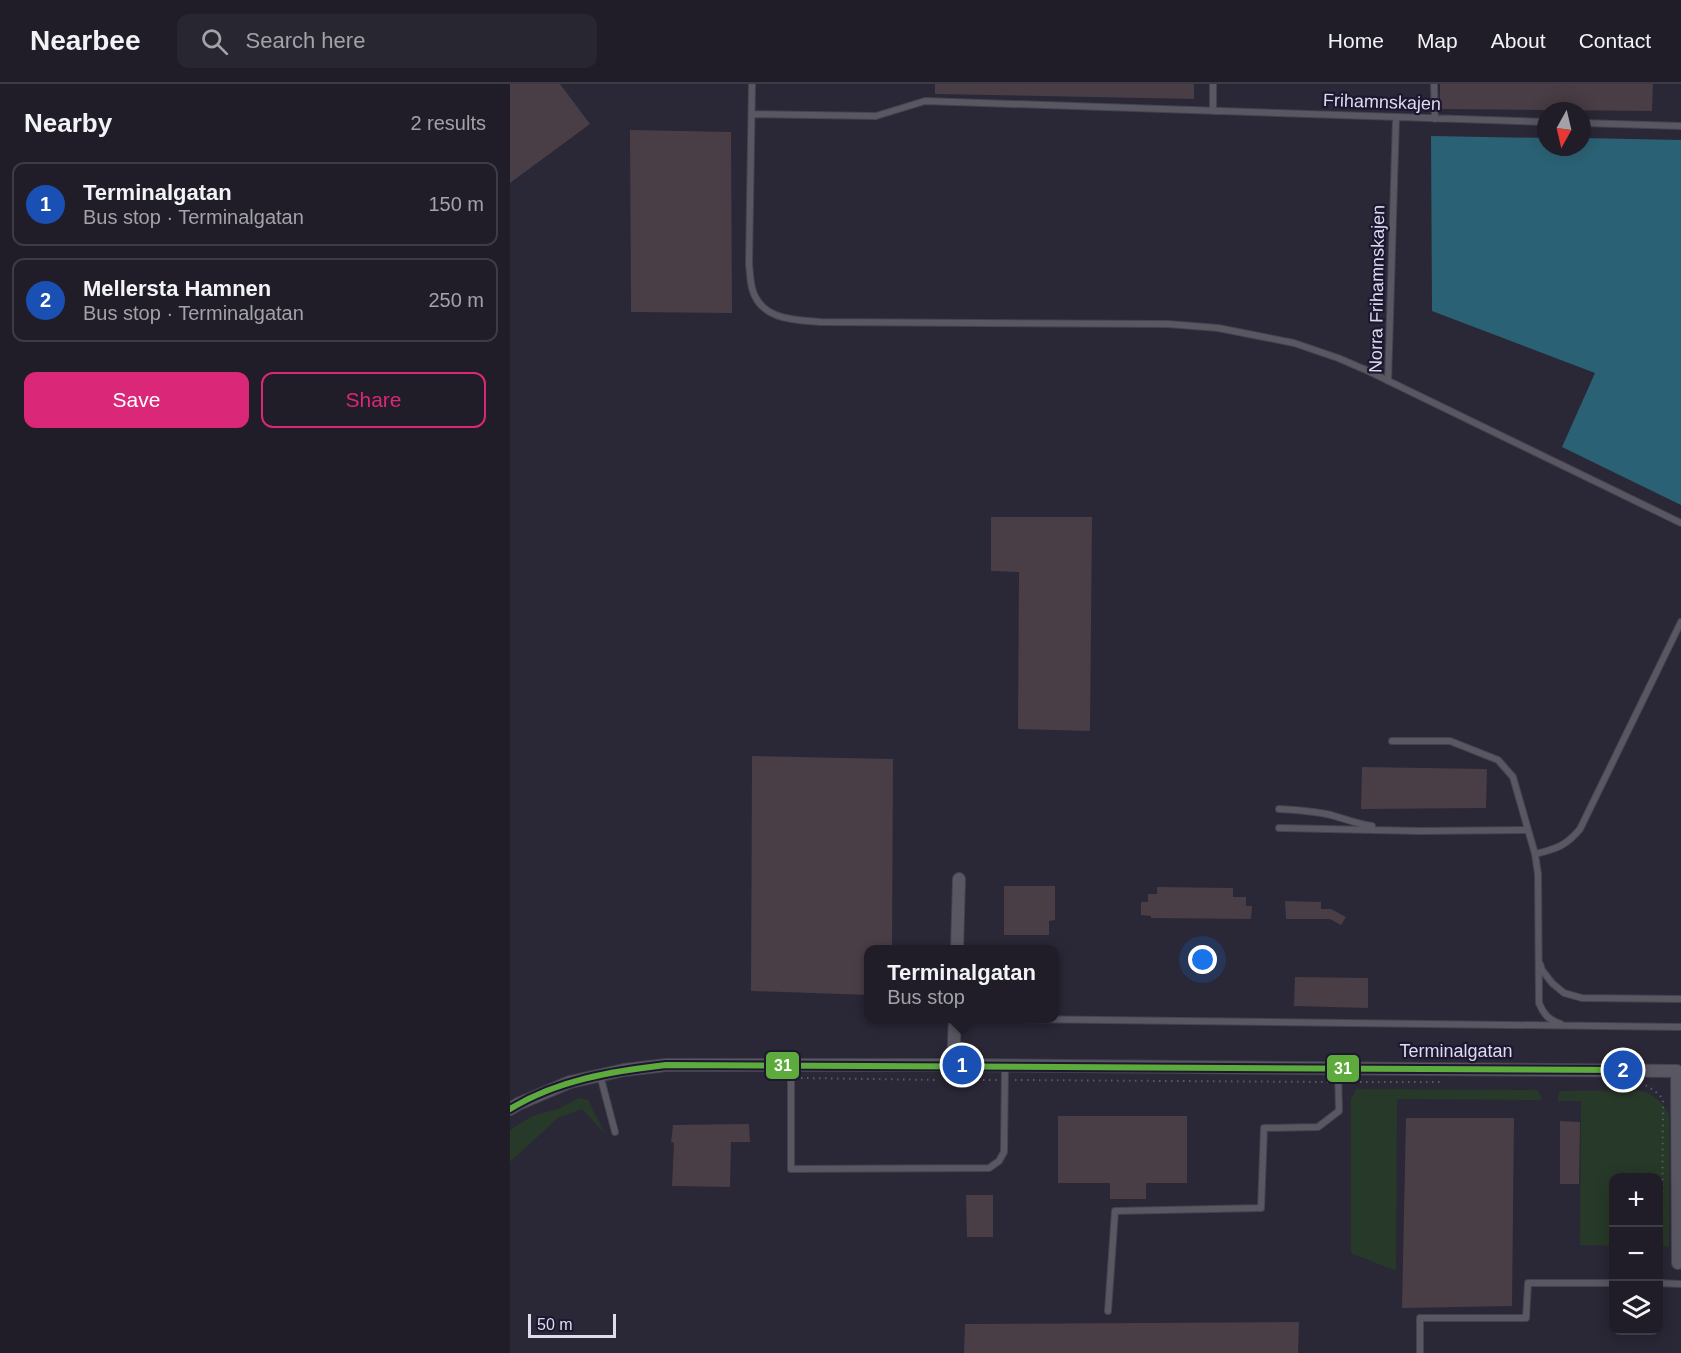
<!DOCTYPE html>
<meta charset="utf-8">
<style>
body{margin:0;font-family:Helvetica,sans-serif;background:#282630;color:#f1f3f6}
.controls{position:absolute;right:18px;bottom:18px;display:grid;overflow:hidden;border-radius:12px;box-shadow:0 3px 15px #0003}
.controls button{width:54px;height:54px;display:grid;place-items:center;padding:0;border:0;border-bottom:2px solid #3d3b45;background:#201d28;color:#f1f3f6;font:30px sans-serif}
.compass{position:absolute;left:1027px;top:18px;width:54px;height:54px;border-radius:50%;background:#201d28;box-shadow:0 3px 15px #0003;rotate:188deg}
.scale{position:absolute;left:18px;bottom:15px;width:88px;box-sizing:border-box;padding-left:6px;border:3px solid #dedcee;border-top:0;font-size:16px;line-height:21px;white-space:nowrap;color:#dedcee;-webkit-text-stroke:4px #1d1731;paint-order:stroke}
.you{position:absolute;left:693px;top:876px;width:21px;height:21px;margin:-15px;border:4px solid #fff;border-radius:50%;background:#1a73e8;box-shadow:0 0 0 9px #1a73e833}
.badge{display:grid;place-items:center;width:39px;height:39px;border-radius:50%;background:#db2777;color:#fff;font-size:20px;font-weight:700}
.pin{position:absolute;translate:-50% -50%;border:3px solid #fff;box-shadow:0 2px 6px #0006}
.popup{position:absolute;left:354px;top:861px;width:195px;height:78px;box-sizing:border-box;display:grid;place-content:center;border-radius:12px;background:#201d28;filter:drop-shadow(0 2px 4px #0005);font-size:20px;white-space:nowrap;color:#a2a2a8}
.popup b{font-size:22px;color:#f1f3f6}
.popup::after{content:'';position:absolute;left:50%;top:100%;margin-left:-12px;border:12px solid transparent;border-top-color:#201d28}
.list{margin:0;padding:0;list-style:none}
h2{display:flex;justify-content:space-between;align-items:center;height:78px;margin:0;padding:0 24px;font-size:26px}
h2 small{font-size:20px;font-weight:400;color:#a2a2a8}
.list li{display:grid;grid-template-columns:39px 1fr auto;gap:18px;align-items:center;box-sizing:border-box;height:84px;margin:0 12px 12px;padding:0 12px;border:2px solid #3d3b45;border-radius:12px}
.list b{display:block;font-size:22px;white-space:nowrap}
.list p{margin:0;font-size:20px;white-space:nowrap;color:#a2a2a8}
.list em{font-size:20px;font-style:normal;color:#a2a2a8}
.actions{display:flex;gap:12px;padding:18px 24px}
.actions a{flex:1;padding:14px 0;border:2px solid #db2777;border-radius:12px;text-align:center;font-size:21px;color:#db2777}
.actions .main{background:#db2777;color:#fff}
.icon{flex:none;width:33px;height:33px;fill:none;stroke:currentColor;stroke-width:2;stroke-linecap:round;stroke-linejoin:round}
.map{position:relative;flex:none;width:1171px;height:1269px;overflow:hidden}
header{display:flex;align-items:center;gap:36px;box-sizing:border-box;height:84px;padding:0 30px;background:#201d28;border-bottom:2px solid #3d3b45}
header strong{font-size:28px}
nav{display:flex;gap:33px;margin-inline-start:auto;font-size:21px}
.search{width:420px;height:54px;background:#282630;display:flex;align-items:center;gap:15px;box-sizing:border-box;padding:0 21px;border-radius:12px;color:#a2a2a8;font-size:22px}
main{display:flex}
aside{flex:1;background:#201d28}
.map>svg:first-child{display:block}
.green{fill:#273928}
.water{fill:#2b6174}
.building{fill:#493e45}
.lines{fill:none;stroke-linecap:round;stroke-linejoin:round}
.lane-casing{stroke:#44424f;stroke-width:8}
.street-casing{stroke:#44424f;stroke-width:14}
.path{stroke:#5c5a65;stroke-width:2;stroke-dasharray:1.5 4.5;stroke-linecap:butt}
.lane{stroke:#595761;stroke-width:6}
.street{stroke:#595761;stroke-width:12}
.bus-1-casing{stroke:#1d1731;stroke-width:10}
.bus-1{stroke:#5dab3c;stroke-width:6}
.labels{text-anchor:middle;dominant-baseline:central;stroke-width:4.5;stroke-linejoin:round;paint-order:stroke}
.street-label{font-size:18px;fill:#dedcee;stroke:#1d1731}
.line-badge{stroke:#1d1731;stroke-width:2}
.badge-label{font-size:16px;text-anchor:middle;font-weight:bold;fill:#fff}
</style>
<header>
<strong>Nearbee</strong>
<div class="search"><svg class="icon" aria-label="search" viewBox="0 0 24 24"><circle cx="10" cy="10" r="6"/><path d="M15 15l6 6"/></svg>Search here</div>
<nav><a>Home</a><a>Map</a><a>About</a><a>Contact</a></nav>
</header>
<main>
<aside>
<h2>Nearby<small>2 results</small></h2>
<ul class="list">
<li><span class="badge" style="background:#1a4fb4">1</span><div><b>Terminalgatan</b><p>Bus stop · Terminalgatan</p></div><em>150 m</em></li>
<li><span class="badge" style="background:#1a4fb4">2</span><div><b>Mellersta Hamnen</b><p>Bus stop · Terminalgatan</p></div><em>250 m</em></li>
</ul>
<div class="actions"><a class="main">Save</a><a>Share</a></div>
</aside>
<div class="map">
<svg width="1171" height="1269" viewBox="0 0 1171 1269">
<rect width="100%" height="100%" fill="#2a2736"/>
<path class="green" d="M846 1005 1028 1006 1032 1016 887 1015 886 1187 841 1169V1015Z
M1127 1006C1142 1008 1152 1017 1159 1030V1163L1149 1162 1148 1094H1104L1103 1162 1070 1161 1071 1017H1048V1012L1050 1007Z
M69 1014 78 1016 95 1050 72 1025 48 1034 0 1078V1046L22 1032 48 1025Z"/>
<path class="water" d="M921 52 1036 54V63H1072V54L1171 56V421L1052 363 1085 289 922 227Z"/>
<path class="building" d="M0 0H50L80 40 0 99Z
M425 0H684V15L425 10Z
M930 0H1143L1142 27 930 25Z
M120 46 221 48 222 229 121 228Z
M481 433H582L580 647 508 645 509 488 481 487Z
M242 672 383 675 382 866H359V911L241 907Z
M852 683 977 685 976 724 851 725Z
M494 802H545V836L539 837V851H494Z
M647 803 723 804V813H736V822H742L741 835 641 834V832L631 831V818H638V810H647Z
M775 817 811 818V825H821L836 833 831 841 820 835H776Z
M785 893 858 894V924L784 922Z
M548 1032H677V1099H636V1115H600V1099H548Z
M896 1034H1004L1002 1222 892 1224Z
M1050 1037 1070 1038 1069 1100H1050Z
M239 1040 240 1058H221L220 1103 162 1102 164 1059 161 1058 163 1041Z
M456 1111H483V1153H457Z
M789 1238 788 1269H454L455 1240Z"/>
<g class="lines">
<g class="lane-casing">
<path id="lane" d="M242 0 239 180C240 188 240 196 242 204 250 236 284 236 310 238L658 240 708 244 784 259 828 274 856 286 1171 439
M924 0 925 35
M703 27V0
M242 30 366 32 415 17 1036 38
M1072 39 1171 42
M878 297 886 34
M882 657H940L988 676 1003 693 1025 770 1028 790 1029 919C1034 931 1039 936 1051 940
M769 725C787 726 804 727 821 731 835 735 848 740 862 742
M769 744 910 747 1018 746
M1025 770C1046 765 1056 762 1070 745L1171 538
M1030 880 1032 886 1042 899 1054 909 1072 914 1171 915
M509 935 1171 943
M281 981V1085L479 1084 489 1077 494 1068 495 981
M90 991 105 1048
M1148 1199 1171 1200
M598 1227 605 1127 751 1124 754 1044 808 1043 829 1027 828 985
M910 1269V1234H1016L1018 1199H1104"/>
</g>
<g class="street-casing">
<path id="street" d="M447 866 449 795
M443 981 445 934
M0 1025 8 1020 60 998 114 986 156 981H443L1167 987 1168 1179"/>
</g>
<path class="path" d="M291 994 429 996
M455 996H487
M505 996 820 998
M838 998H934
M1130 999C1140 1003 1146 1007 1153 1015L1152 1154"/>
<use href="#lane" class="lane"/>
<use href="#street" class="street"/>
<g class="bus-1-casing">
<path id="bus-1" d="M0 1025C47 996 103 987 156 981L1113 986"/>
</g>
<use href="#bus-1" class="bus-1"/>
</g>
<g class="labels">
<g class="street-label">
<text transform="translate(872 18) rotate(2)">Frihamnskajen</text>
<text transform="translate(867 205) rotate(-89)">Norra Frihamnskajen</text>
<text x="946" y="967">Terminalgatan</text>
</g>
</g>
<g class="line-badge">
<rect x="255" y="967" width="35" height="29" rx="6" fill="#5dab3c"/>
<rect x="816" y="970" width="34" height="29" rx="6" fill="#5dab3c"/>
</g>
<g class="badge-label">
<text x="273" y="987">31</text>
<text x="833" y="990">31</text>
</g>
</svg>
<div class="controls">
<button>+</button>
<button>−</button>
<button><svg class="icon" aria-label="layers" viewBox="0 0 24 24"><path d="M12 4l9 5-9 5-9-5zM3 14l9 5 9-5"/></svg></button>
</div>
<svg class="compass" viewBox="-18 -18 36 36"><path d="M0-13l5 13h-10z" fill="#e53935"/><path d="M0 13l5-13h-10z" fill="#a2a2a8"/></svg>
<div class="scale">50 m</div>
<div class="you"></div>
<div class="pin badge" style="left:452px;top:981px;background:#1a4fb4">1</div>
<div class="popup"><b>Terminalgatan</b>Bus stop</div>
<div class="pin badge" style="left:1113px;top:986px;background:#1a4fb4">2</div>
</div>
</main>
